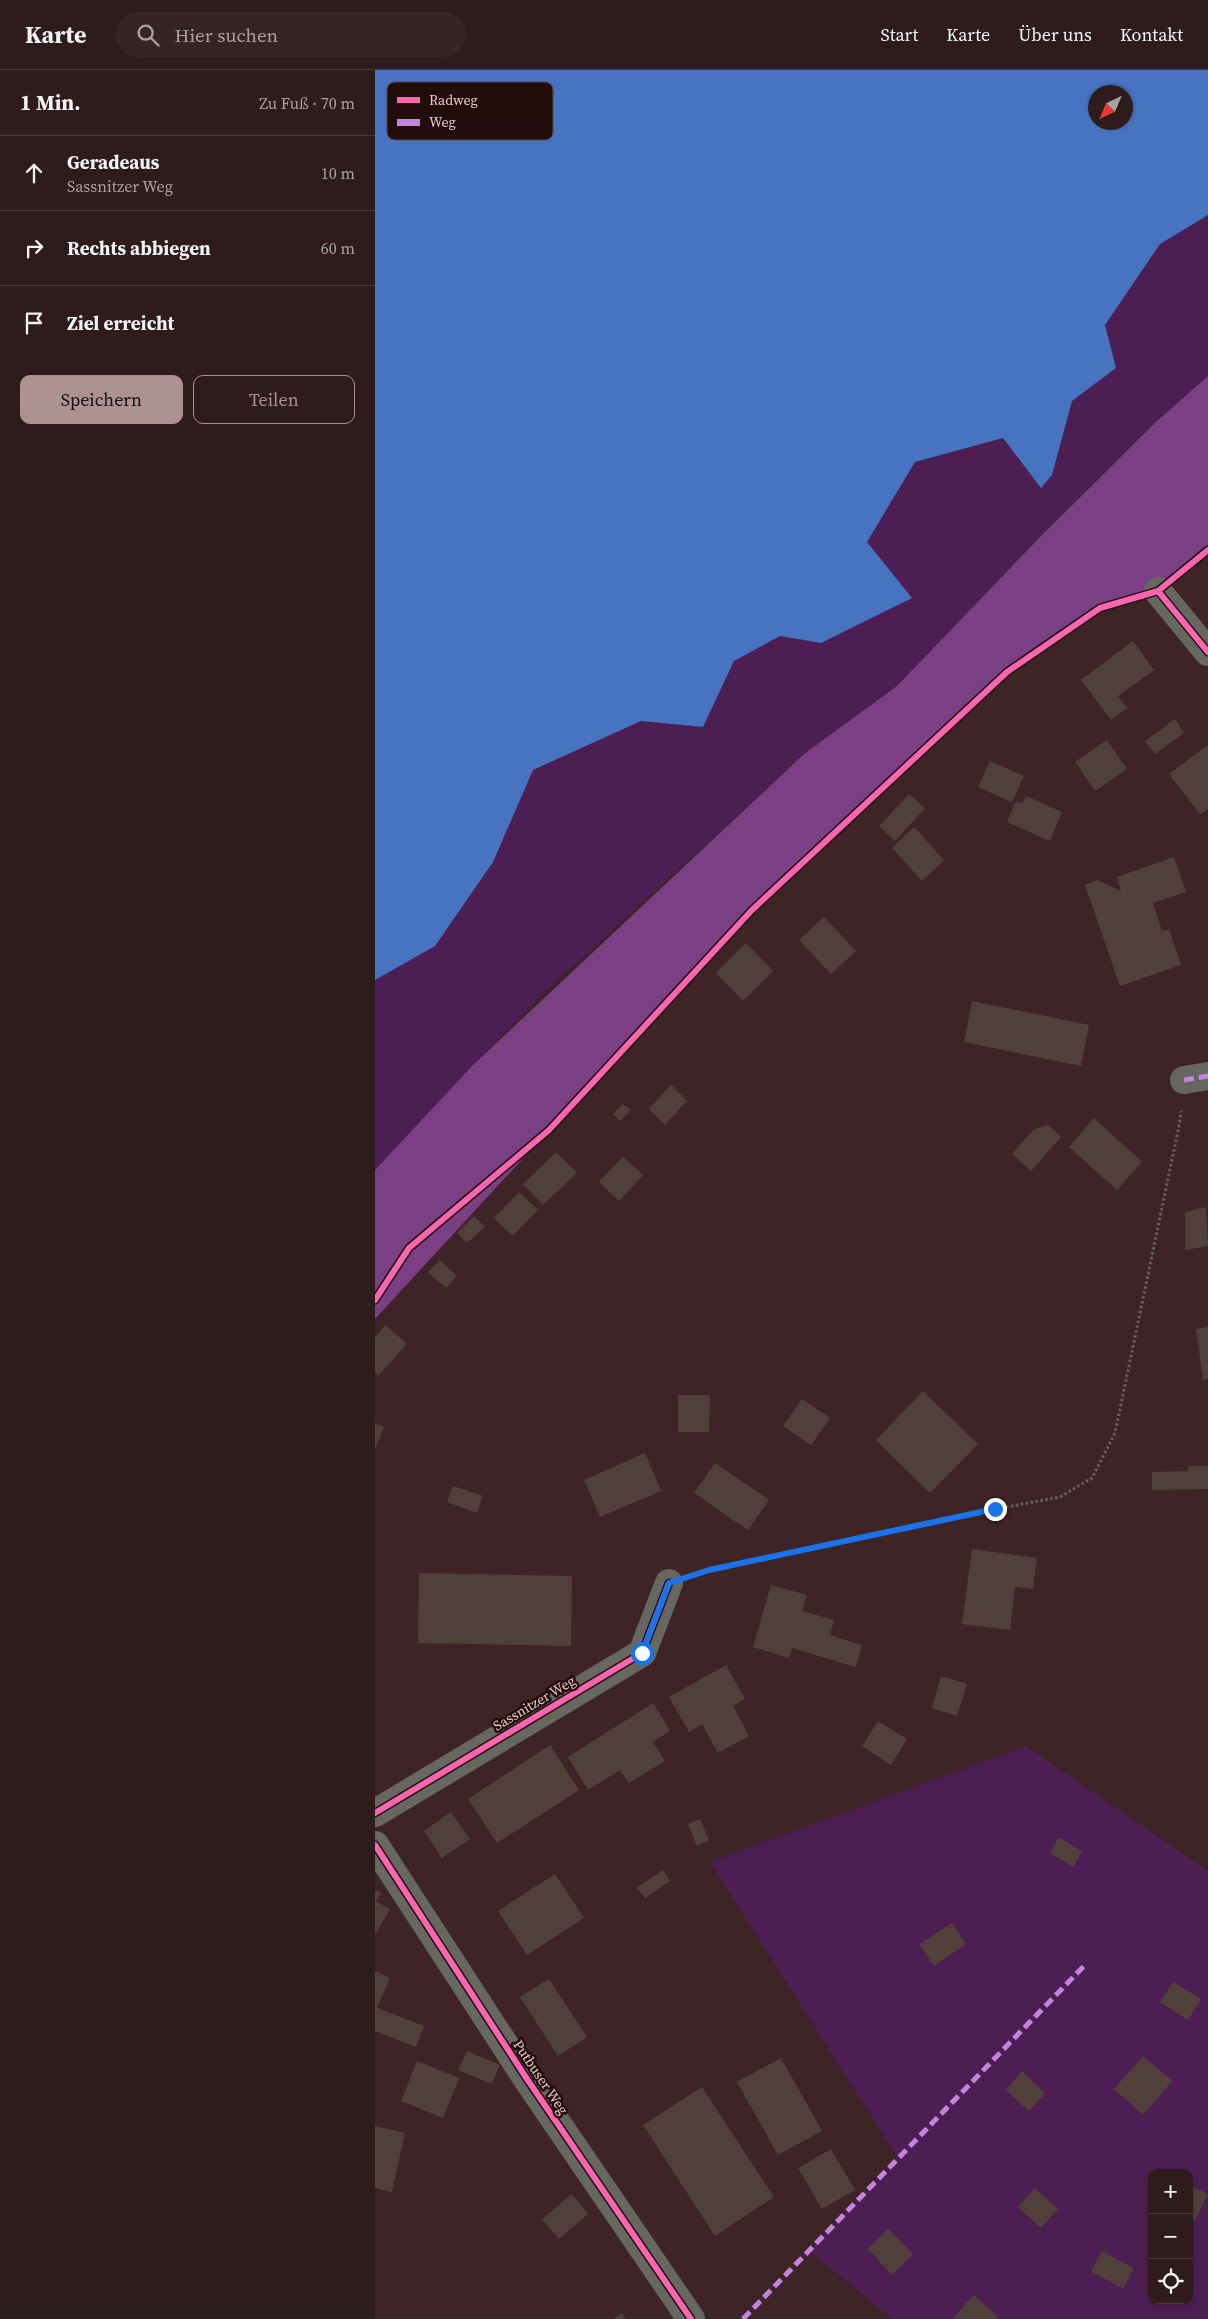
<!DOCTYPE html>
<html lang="de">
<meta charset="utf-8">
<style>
body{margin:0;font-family:"Source Serif 4",serif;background:#362425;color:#f1f3f6}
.controls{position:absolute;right:15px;bottom:15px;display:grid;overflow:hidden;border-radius:10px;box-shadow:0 1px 4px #0004}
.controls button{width:45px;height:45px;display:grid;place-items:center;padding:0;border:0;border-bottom:1px solid #49393b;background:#2e1b1c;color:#f1f3f6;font:25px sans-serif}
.compass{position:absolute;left:713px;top:15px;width:45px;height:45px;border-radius:50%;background:#2e1b1c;box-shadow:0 1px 4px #0004;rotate:224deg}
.stop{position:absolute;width:15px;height:15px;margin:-11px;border:4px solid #1a73e8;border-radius:50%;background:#fff}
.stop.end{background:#1a73e8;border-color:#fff;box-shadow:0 1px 5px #0008}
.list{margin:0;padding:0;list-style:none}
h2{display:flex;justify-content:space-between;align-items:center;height:65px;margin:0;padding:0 20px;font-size:21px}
h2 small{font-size:16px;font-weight:400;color:#a7a1a3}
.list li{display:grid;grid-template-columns:32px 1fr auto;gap:15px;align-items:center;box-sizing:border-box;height:75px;padding:0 20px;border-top:1px solid #49393b}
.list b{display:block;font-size:19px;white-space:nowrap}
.list p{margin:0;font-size:16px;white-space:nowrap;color:#a7a1a3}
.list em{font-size:16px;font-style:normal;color:#a7a1a3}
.actions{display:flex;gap:10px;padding:15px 20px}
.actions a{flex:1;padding:11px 0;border:1px solid #ae9191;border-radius:10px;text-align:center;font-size:18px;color:#ae9191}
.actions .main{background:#ae9191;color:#111}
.icon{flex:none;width:28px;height:28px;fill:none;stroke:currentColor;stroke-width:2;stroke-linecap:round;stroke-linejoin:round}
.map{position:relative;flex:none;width:833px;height:2249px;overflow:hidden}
header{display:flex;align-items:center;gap:30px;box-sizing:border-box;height:70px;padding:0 25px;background:#2e1b1c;border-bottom:1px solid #49393b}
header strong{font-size:24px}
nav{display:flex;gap:28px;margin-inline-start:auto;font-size:18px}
.search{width:350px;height:45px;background:#362425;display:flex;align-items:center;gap:12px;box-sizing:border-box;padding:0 18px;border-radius:28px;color:#a7a1a3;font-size:19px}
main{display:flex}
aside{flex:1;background:#2e1b1c}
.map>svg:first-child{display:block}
.green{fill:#4d1e53;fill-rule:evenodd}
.forest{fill:#7b3f84}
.water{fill:#4773c0;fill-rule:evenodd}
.building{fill:#51403a}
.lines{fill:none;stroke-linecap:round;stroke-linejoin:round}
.path{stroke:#67615f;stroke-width:3;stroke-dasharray:2.5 2.5;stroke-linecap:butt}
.minor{stroke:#676762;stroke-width:28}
.quiet{stroke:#c483df;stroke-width:5;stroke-dasharray:10 5;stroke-linecap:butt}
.cycleway-casing{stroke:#220d0d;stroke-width:9}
.cycleway{stroke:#f766af;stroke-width:6}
.route{stroke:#1a73e8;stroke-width:6}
.labels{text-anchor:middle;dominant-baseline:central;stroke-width:5;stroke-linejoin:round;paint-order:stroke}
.street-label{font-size:14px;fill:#ebcbca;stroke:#220d0d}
.key{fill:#220d0d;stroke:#5e4646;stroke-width:1}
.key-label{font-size:14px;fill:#ebcbca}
</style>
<header>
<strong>Karte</strong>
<div class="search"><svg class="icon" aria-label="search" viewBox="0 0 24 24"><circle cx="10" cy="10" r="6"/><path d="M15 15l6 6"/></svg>Hier suchen</div>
<nav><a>Start</a><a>Karte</a><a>Über uns</a><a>Kontakt</a></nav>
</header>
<main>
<aside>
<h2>1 Min.<small>Zu Fuß · 70 m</small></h2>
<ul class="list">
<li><svg class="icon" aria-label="ahead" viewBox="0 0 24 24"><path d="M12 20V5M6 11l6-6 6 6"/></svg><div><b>Geradeaus</b><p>Sassnitzer Weg</p></div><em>10 m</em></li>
<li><svg class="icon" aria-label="right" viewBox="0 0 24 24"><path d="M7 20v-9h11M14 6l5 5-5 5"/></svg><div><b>Rechts abbiegen</b></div><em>60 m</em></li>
<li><svg class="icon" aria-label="arrive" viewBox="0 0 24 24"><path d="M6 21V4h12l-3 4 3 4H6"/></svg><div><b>Ziel erreicht</b></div></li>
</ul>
<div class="actions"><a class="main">Speichern</a><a>Teilen</a></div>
</aside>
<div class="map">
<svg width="833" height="2249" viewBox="0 0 833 2249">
<rect width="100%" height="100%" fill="#3e2426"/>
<path class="green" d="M833 145V306L782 351 666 466 522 616 429 684 169 923 98 995 0 1105V910L60 876 118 792 158 700 266 651 327 657 359 591 405 566 446 573 536 528 492 472 540 392 628 368 665 417 677 405 697 331 741 298 730 255 785 174Z
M651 1676 833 1801V2249H517L434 2180 523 2088 335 1792ZM777 2103H814V2230H777Z"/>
<path class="forest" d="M833 306V480L783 521 725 538 632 602 377 840 0 1249V1100L98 995 429 684 522 616 666 466 782 351Z"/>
<path class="water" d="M0 0H833V145L785 174 730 255 741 298 697 331 677 405 666 418 628 368 540 392 492 472 537 528 446 573 405 566 359 591 328 657 266 651 158 700 118 792 60 876 0 910ZM720 22H750V52H720Z"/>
<path class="building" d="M758 571 779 600 743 626 752 638 736 650 706 610Z
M800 649 809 663 780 684 770 671Z
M732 670 752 699 720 721 700 692Z
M833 675V739L825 744 794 704Z
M615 691 649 706 637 732 603 717Z
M534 724 550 738 520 771 504 756Z
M651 726 687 742 675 771 632 752 641 731 647 734Z
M539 757 569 790 547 811 517 778Z
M799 787 811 822 778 833 787 861 794 859 806 895 745 916 710 815 722 810 746 821 742 807Z
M449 847 481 881 456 904 424 870Z
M371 873 398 901 368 931 341 903Z
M597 931 714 955 706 996 589 972Z
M296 1015 312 1031 290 1055 274 1039Z
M248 1034 256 1040 245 1051 238 1044Z
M719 1048 767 1092 742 1120 694 1077Z
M673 1055 686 1067 656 1101 637 1084 658 1060Z
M181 1082 202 1103 168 1135 148 1114Z
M248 1087 268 1105 244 1131 224 1112Z
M144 1122 163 1140 138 1166 119 1148Z
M831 1137 833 1176 810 1180V1142Z
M99 1146 110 1157 92 1173 82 1163Z
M65 1190 82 1206 71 1218 53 1202Z
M11 1255 32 1274 3 1306 0 1303V1267Z
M833 1257V1309L828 1310 821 1259Z
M548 1321 603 1374 555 1423 501 1370Z
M303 1325H335L334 1362H303Z
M427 1329 455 1348 436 1375 408 1356Z
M0 1353 9 1357 0 1379Z
M270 1383 286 1421 225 1447 209 1410Z
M340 1393 394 1430 373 1460 319 1423Z
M813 1396H833V1419L777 1420V1402L813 1401Z
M78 1416 108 1426 102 1443 72 1432Z
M597 1479 662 1488 658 1519 640 1517 635 1560 587 1554Z
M44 1503 197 1506 196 1576 43 1573Z
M396 1515 432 1525 427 1541 459 1550 455 1565 487 1575 481 1597 417 1578 414 1588 378 1577Z
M351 1595 370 1629 358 1636 374 1666 343 1683 327 1654 314 1662 294 1627Z
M566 1606 592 1614 582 1646 557 1638Z
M278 1633 295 1661 278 1672 290 1691 254 1713 245 1700 213 1720 193 1687Z
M503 1651 532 1669 516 1695 487 1676Z
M175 1675 204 1720 122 1773 93 1729Z
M76 1742 95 1769 67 1788 49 1761Z
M325 1749 334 1770 322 1776 313 1754Z
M684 1767 707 1781 698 1797 675 1783Z
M288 1800 295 1811 270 1828 262 1818Z
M180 1804 209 1848 152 1885 123 1841Z
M0 1820 6 1823 1 1831 15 1839 0 1865Z
M577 1853 591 1874 559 1896 544 1874Z
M0 1901 15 1908 2 1938 49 1956 41 1977 0 1961Z
M174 1909 212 1967 183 1986 145 1927Z
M798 1912 826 1929 813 1950 785 1932Z
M92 1981 125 1995 117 2014 83 2000Z
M768 1986 797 2011 768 2045 739 2019Z
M406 1988 447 2061 403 2085 362 2012Z
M42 1991 84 2008 68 2048 26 2031Z
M647 2001 670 2023 654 2041 631 2020Z
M327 2017 399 2127 340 2166 268 2055Z
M0 2056 30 2063 17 2122 0 2118Z
M456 2079 480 2120 447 2139 423 2098Z
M814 2115 833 2124 820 2151 814 2148Z
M660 2118 683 2139 666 2158 643 2137Z
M197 2124 213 2144 184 2169 167 2149Z
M513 2159 538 2184 517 2205 493 2179Z
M727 2181 759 2198 748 2219 716 2201Z
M599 2225 623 2247 621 2249H581L579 2247Z
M247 2243 251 2249H238Z"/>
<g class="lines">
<path class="path" d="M323 1503 621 1439 685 1427 717 1408 740 1363 804 1056 806 1041"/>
<path class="minor" d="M783 521 833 582
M809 1010 833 1006
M0 1743 267 1583 294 1513
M0 1775 152 2009 316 2249"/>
<path class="quiet" d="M809 1010 833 1006
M368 2249 709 1896"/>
<g class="cycleway-casing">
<path id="cycleway" d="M783 521 833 582
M0 1230 34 1178 174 1060 377 840 632 602 725 538 783 521 833 480
M0 1743 267 1583 294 1513
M0 1775 152 2009 316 2249"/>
</g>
<use href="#cycleway" class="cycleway"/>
</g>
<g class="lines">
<path class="route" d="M267 1583 294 1513 334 1500 620 1439"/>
</g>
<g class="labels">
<g class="street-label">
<text transform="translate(159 1633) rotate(-31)">Sassnitzer Weg</text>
<text transform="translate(166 2007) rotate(56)">Putbuser Weg</text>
</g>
</g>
<rect x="12" y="12" width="166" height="58" rx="8" class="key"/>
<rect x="22" y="27" width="23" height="6" fill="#f766af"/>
<rect x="22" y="49" width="23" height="7" fill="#c483df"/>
<g class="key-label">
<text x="54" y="35">Radweg</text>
<text x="54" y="57">Weg</text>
</g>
</svg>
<div class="controls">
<button>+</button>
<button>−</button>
<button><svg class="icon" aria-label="locate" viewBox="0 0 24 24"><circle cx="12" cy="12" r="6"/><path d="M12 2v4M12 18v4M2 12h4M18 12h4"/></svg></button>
</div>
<svg class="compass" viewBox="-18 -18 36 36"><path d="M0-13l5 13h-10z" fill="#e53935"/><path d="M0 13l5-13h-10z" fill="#a7a1a3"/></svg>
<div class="stop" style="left:267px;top:1583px"></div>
<div class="stop end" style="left:620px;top:1439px"></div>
</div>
</main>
